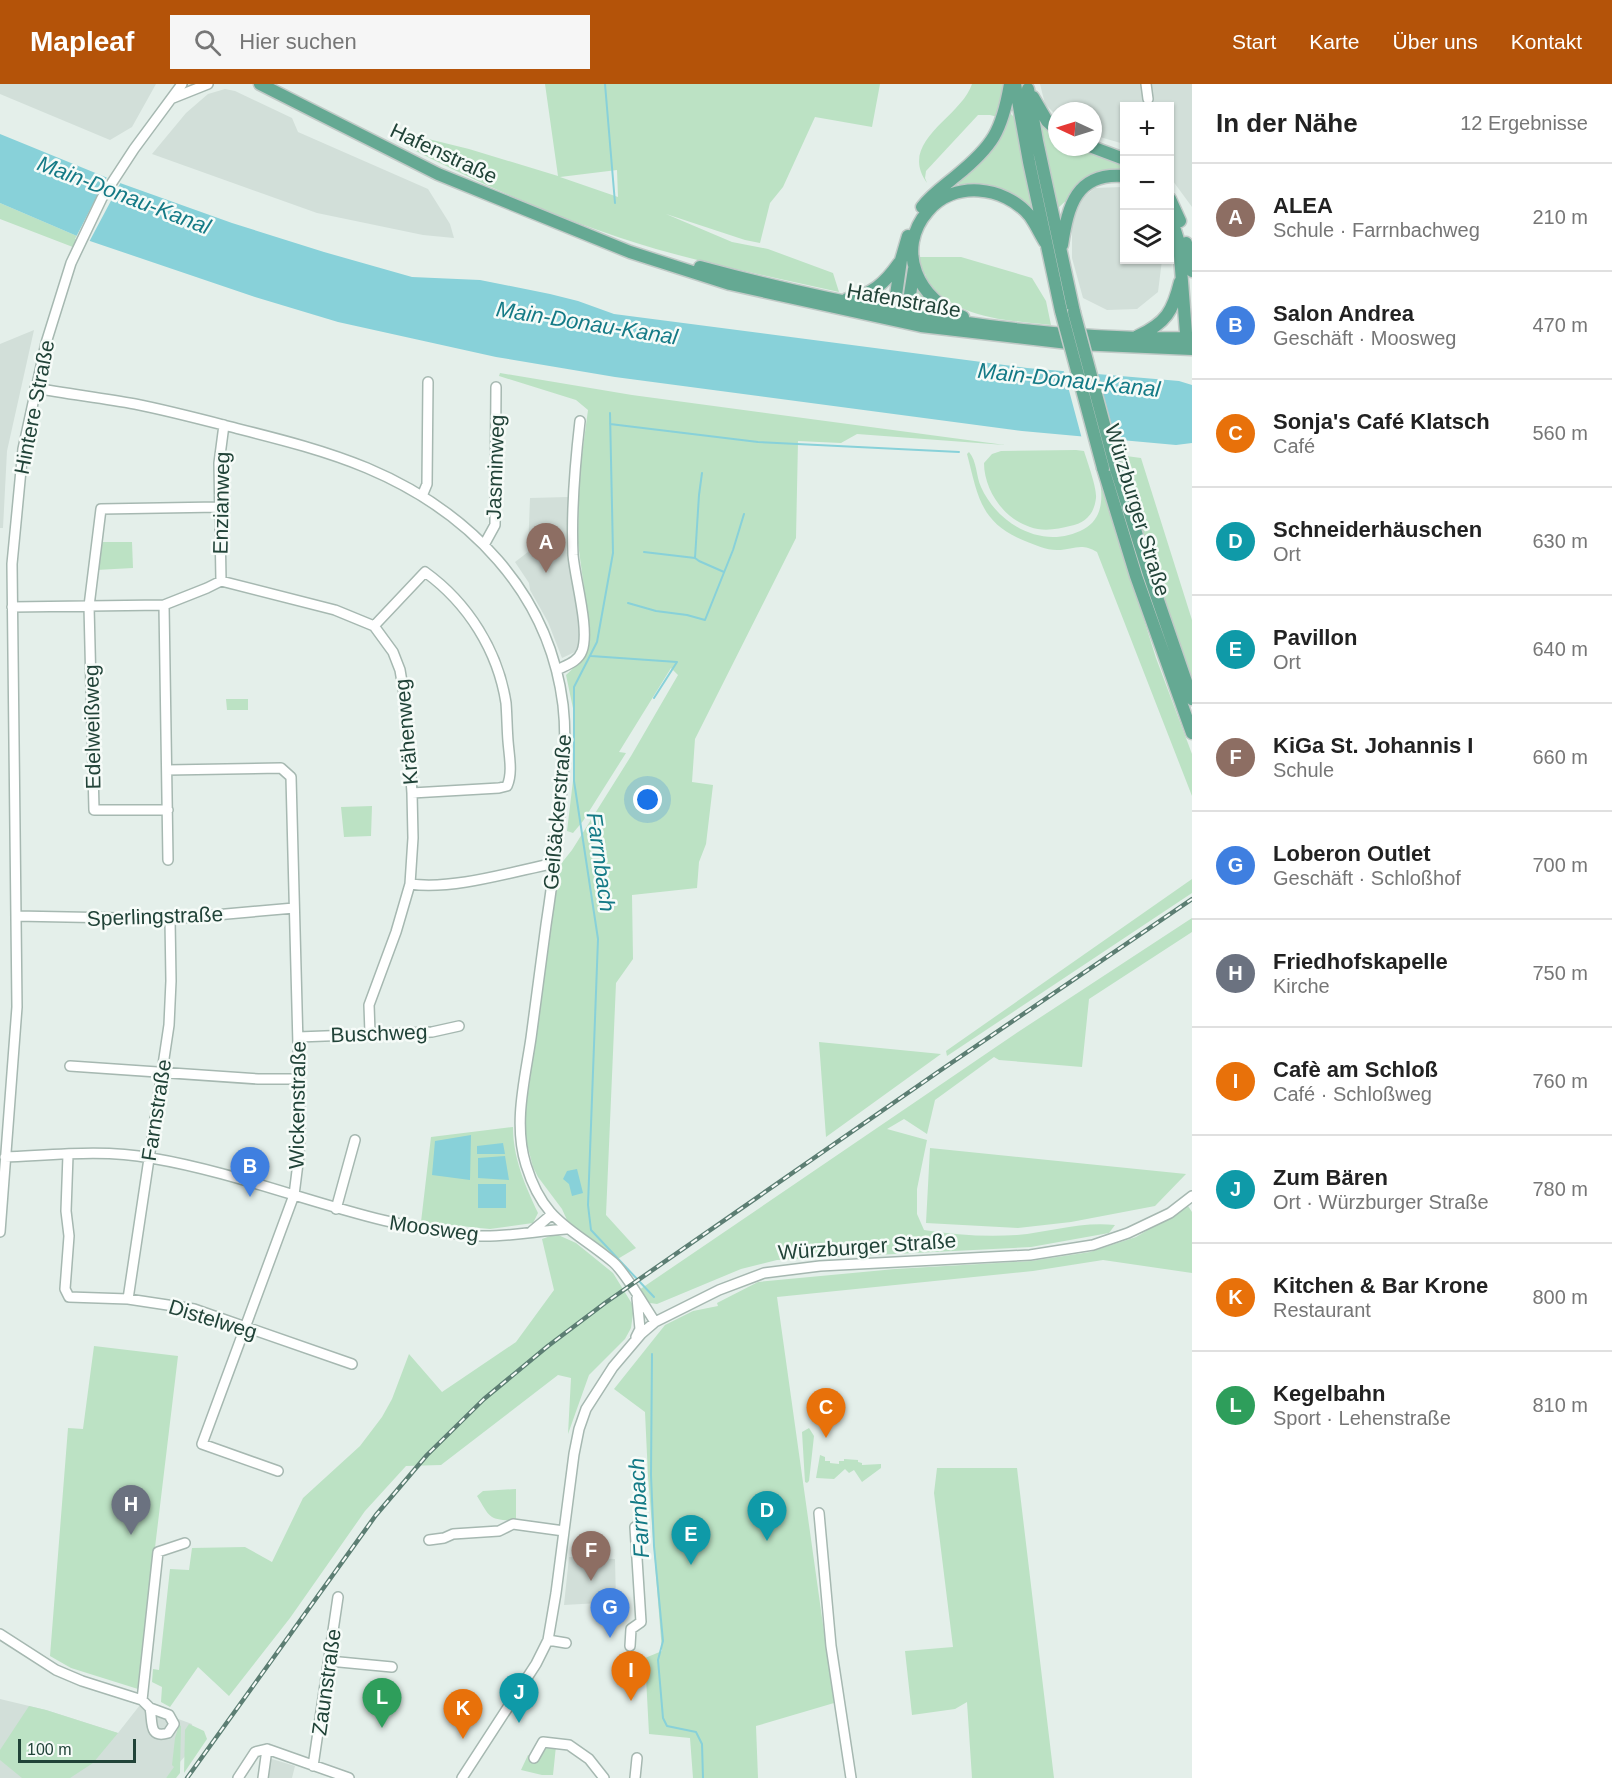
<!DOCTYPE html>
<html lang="de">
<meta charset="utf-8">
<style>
body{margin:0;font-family:Helvetica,sans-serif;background:#f6f6f6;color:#222}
.controls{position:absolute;right:18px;top:18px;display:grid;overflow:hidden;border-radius:0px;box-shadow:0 2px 4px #0004}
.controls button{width:54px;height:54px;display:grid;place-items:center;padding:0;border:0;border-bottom:2px solid #e0e0e0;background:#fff;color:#222;font:30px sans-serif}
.compass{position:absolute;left:1048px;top:18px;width:54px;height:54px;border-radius:50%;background:#fff;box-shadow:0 2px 4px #0004;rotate:274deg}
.scale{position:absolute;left:18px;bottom:15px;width:118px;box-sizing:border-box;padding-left:6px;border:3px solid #214338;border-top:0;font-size:16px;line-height:21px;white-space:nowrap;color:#214338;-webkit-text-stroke:4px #f6fbf8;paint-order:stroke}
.you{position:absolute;left:648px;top:716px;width:21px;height:21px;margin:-15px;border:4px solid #fff;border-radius:50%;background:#1a73e8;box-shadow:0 0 0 9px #1a73e833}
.badge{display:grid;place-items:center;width:39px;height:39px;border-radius:50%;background:#b45309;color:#fff;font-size:20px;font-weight:700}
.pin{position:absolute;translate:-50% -50px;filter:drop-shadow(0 2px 3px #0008)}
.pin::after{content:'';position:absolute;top:32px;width:21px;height:18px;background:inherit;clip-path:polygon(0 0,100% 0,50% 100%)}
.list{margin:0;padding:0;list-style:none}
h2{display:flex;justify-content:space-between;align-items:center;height:78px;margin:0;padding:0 24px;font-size:26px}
h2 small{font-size:20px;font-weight:400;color:#767676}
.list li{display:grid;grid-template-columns:39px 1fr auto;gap:18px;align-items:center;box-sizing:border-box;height:108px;padding:0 24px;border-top:2px solid #e0e0e0}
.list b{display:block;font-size:22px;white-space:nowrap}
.list p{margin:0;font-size:20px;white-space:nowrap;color:#767676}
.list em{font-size:20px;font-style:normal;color:#767676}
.icon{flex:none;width:33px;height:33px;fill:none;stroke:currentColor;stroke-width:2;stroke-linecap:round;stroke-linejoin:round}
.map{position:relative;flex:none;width:1192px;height:1694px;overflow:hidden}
header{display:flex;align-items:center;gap:36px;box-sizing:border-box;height:84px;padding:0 30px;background:#b45309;color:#fff}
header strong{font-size:28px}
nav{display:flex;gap:33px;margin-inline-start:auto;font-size:21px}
.search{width:420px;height:54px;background:#f6f6f6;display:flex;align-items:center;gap:15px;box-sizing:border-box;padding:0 21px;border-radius:0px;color:#767676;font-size:22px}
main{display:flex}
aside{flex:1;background:#fff}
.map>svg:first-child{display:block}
.built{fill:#d2dfd9}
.green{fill:#bce2c4;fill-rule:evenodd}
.water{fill:#88d1d9}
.pier{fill:#e4efea}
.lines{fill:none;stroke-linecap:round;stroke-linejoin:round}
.stream{stroke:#88d1d9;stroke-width:2}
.minor-casing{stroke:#a6b8b1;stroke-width:12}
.major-casing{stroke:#c1cac7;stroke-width:15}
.minor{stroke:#fff;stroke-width:9}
.major{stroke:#65a993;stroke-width:12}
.rail-casing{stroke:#5c7e73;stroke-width:4.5}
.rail{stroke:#f6fbf8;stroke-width:2;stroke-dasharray:7;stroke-linecap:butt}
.major-bridge-casing{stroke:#c1cac7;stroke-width:15;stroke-linecap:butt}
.major-bridge{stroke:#65a993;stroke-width:12}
.labels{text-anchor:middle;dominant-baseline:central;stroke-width:5;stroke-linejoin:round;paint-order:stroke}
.street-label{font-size:21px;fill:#214338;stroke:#f6fbf8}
.water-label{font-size:22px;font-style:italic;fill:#147a86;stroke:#f6fbf8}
</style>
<header>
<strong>Mapleaf</strong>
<div class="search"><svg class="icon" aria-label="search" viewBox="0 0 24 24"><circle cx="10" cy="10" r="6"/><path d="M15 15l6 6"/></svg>Hier suchen</div>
<nav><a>Start</a><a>Karte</a><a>Über uns</a><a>Kontakt</a></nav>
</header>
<main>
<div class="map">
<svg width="1192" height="1694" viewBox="0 0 1192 1694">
<rect width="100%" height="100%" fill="#e4efea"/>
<path class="built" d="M0 0H156L132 43 110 56 0 10Z
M1040 0H1192V123L1170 93V22H1124V60L1093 51V27H1057V32L1045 20Z
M225 5 235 7 292 34 298 48 428 105 450 140 454 154 423 151 317 129 152 70 186 29 208 10Z
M1122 103 1124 105V176H1162L1158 208 1137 225 1107 226 1083 214 1072 174V142L1078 118 1095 104Z
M34 246 7 367 3 444H0V260Z
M568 413 566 465 578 528 580 558 575 568 562 574 548 538 530 506 529 499 515 478 528 468 530 414Z
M569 1473 615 1475 616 1518 564 1521Z
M0 1615 46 1626 118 1649 140 1621 192 1640 193 1663 166 1694H0Z
M272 1675 295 1682 292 1694H267L269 1676Z"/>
<path class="green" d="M545 0H880L872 43 815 33 783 103 770 119 760 159 745 156 666 130 732 158 768 165 833 189 839 208C778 194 716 182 656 165 570 140 486 103 406 62L412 51 469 65 558 92ZM617 86 618 113 560 93Z
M972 0H1003V14L998 33 990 31H978L926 87 925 94 927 99C897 57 961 34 972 0Z
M1011 30 1015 34 1032 123 1029 125C1005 109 992 97 961 102L958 100V96Z
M1045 42 1057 51V63C1088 63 1097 68 1124 81V87L1070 113 1058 124 1056 123 1041 47V43Z
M0 119 84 155 78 165 0 135Z
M918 173H961L1032 194 1046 217 1051 241C1005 236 952 235 924 193L926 191 920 186Z
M915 200 944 230 914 226Z
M500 289 632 311 1005 361 857 350 841 359 798 357 796 454 695 655 692 698 713 701 706 760 699 778 697 804 632 811 633 875 616 899 606 1131 636 1164 616 1176 567 1136 562 1125 538 1093 533 1083 526 1056 525 1031 560 781 572 766 631 672 678 591 671 584 619 668 626 669 583 737 573 749 567 747 575 680 574 629 566 591C585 574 589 567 589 541L578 459 579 393 588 326 576 316 499 292Z
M1076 366 1084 367C1088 380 1097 404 1096 414 1094 431 1085 439 1070 442 1059 445 1043 448 1030 443 1004 435 984 406 984 379L992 370 1001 367Z
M969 368C977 377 976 392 981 403 998 441 1044 467 1084 445 1104 434 1103 411 1099 392L1156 574 1192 670V712L1097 468C1080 458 1074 466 1057 466 1046 466 1035 461 1025 457 980 439 978 412 967 370Z
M1119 371 1141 374 1192 536V594L1143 453Z
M99 458H132L133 484 96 486Z
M226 615H248V626H227Z
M372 722 371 752 344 753 341 723Z
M1192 795V809L947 972 946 967Z
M1192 834V848L1089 915 1082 983 999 976 994 973 935 1016 927 1050 904 1035 887 1045 927 1056 917 1105V1130L924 1146C955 1151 986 1153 1017 1151 1049 1148 1083 1137 1115 1141L1109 1149 1031 1163 777 1176 741 1185 657 1220 650 1219 639 1206 1018 948Z
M819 958 941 970 826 1053Z
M513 1043C513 1074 525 1101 538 1129L533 1139 490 1145 421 1138 431 1053Z
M930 1064 1186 1090 1155 1122 1071 1138 1018 1144 926 1139Z
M1188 1122 1192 1128V1189L1103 1176 1033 1187 777 1213 834 1619 756 1642 758 1694H693L690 1654 649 1650 645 1574 662 1567 648 1392 645 1328 614 1305 665 1241 693 1227 718 1222 717 1219 758 1198 895 1185 1031 1177 1090 1168 1136 1153Z
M556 1150 576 1159 613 1189 634 1223 631 1244 625 1255 589 1291 568 1350 571 1294 558 1291 441 1381 406 1382 365 1427 290 1534 229 1612 198 1583 170 1623 161 1618 162 1603 152 1598 153 1585 159 1586 170 1485 189 1486 192 1464 245 1463 272 1478 303 1414 360 1362 382 1333 392 1315 409 1270 442 1308 516 1258 554 1206 542 1155Z
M94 1262 178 1272 138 1605 71 1584 50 1572 68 1344 83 1345Z
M809 1344 814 1352 809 1397 807 1399 805 1398 802 1348Z
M820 1371 825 1373V1377H830V1379L839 1380V1377H844V1375L858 1376V1378L862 1379V1381L881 1380V1384L862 1398 854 1386 849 1389 845 1385 834 1395 816 1394Z
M937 1384H1017L1054 1694H972L967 1618 955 1625 912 1631 905 1567 953 1563 934 1409Z
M516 1405V1437C488 1435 491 1435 477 1412L483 1407Z
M29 1622 46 1626 118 1649 93 1679 70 1694H22L0 1676V1666Z
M189 1640 204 1647 207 1655 184 1689 185 1646Z
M179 1641 181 1642 180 1689 176 1694H166L174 1683 172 1681 175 1654Z
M541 1661 556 1662 553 1691H542L521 1686 528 1671 534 1674Z"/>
<path class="water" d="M0 50 120 99 232 139 324 168 412 193 480 196 550 210 578 217 614 230 1027 284 1179 297 1192 301V359L1176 361 1022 347 615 293 496 273 338 238 255 213 84 155 0 119Z
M471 1051 470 1096 432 1091 435 1057Z
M503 1059 505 1070H477V1062Z
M505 1072 509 1096 478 1094V1074Z
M577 1085 583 1109 572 1112 569 1100 563 1095 567 1087Z
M478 1100H506V1124H478Z"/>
<path class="pier" d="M108 91 122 96 88 160 75 155Z
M1063 284 1096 287 1116 358 1082 355Z"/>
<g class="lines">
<path class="stream" d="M605 0 615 119
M610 329 613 469 597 558 574 603V697L598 855 588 1121 591 1146 654 1213
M610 340 758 358 959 368
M644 468 695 474 699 477 724 488
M695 474 699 411 702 389
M628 519 656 527 687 531 705 536 733 466 744 430
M591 572 677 578 654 614
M652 1270 651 1391 654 1462 663 1557 658 1576 663 1634 667 1642 696 1648 702 1660 703 1694"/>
<g class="minor-casing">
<path id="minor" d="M1146 0 1148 15
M173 14 208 0
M35 304C68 310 102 314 135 320 170 327 204 336 239 345 283 356 326 367 367 384 469 427 549 508 563 621 566 647 565 674 562 701 559 748 553 795 546 841 541 879 536 917 531 954 525 995 513 1040 526 1081 544 1139 571 1143 613 1178 625 1188 645 1223 655 1238
M422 412 427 400 428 298
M484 461 495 441 496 303
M221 497 219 379 224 341
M164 521 168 776
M12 523 164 521 207 504 221 497 335 526 374 542 393 568 400 586 406 622 412 709 413 754 410 800 396 848 369 921 370 949
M374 542 425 488C468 519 498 567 506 619 507 632 507 644 508 657 509 671 513 689 507 702L499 704 412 709
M557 586C566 581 578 578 582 567 590 546 575 495 573 471 571 427 575 380 580 337
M167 686 281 684 291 693 300 1038 299 1071 294 1111 202 1360 278 1387
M168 726H94L89 522 101 425 219 423
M410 800C454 806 511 788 555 779
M16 832 170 835 294 824
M298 953 432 948 459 942
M70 982 258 995H299
M68 1071 66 1127 69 1152 65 1205 69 1213 128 1215 194 1225 352 1280
M5 1073C53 1071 104 1065 151 1074 264 1093 364 1144 480 1152 508 1153 537 1147 566 1145
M336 1125 355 1056
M532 1147 551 1131
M0 1148 17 923 12 480 23 365 46 259 71 179 102 114 134 65 182 0
M128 1215 169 941 171 897 170 835
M636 1253 640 1245 637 1214
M819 1429 831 1562 851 1694
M429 1456 444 1454 453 1450 499 1447 513 1440 564 1447
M0 1550 56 1586 82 1597 142 1616 150 1624 169 1631 174 1640 168 1649C148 1655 153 1637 150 1624
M548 1556 566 1559
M630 1562 631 1545 641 1538 635 1443
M329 1577 392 1583
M142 1616 158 1468 185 1459
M534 1674 543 1658 569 1661 589 1675 604 1694
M313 1682 338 1513
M238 1694 255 1668 267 1665 349 1694
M263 1694 267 1665
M462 1694 536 1580 548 1556 556 1509 574 1370 579 1345 586 1325 613 1283 641 1250 655 1238 719 1206 764 1189 820 1182 1030 1171 1093 1161 1128 1149 1170 1129 1192 1112
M635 1694 637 1674"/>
</g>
<g class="major-casing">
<path id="major" d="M260 0 438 90 630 168 730 200 921 242 1077 260 1192 265
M1015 0 1029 78 1061 227
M1028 5 1037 57 1074 228
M1033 13 1047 37 1057 46
M1092 63 1124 75
M1170 115 1180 137
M922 123C931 111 944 102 956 92 993 62 1002 47 1010 0
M1170 130 1179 159 1187 262
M1186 159 1192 187
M1062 161C1068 122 1076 88 1124 92
M700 183C859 226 1027 257 1192 254
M847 215C871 212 885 199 899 179
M893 232 901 176 908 152
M963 233C919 217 894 166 928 127 954 96 1004 102 1029 131 1035 139 1040 150 1045 158
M903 235 909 217 914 185
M1138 252C1166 239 1173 227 1180 198
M1103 384 1136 492 1192 649
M1116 385 1149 490 1192 615"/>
</g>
<use href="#minor" class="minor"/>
<use href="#major" class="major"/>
<g class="rail-casing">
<path id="rail" d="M187 1694 376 1431 427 1371 484 1315 548 1262 605 1219 938 988 1192 815"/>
</g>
<use href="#rail" class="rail"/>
<g class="major-bridge-casing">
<path id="major-bridge" d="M1061 227 1103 384
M1074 228 1116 385"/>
</g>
<use href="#major-bridge" class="major-bridge"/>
</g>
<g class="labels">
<g class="street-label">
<text transform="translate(444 69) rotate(25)">Hafenstraße</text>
<text transform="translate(904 216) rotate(10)">Hafenstraße</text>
<text transform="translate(34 323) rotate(-79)">Hintere Straße</text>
<text transform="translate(495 383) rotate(-88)">Jasminweg</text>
<text transform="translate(221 419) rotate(-89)">Enzianweg</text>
<text transform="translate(1138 426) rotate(73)">Würzburger Straße</text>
<text transform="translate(92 643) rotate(-91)">Edelweißweg</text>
<text transform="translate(406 648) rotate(-95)">Krähenweg</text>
<text transform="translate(557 728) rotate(-85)">Geißäckerstraße</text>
<text transform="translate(155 832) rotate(-2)">Sperlingstraße</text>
<text transform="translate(379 949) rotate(-2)">Buschweg</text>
<text transform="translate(297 1021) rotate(-89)">Wickenstraße</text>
<text transform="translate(156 1026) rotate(-81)">Farnstraße</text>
<text transform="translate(434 1144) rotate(8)">Moosweg</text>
<text transform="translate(867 1162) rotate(-4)">Würzburger Straße</text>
<text transform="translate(213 1235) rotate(17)">Distelweg</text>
<text transform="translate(326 1598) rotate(-82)">Zaunstraße</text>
</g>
<g class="water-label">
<text transform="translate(124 111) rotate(21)">Main-Donau-Kanal</text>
<text transform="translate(587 239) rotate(9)">Main-Donau-Kanal</text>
<text transform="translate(1069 296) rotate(6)">Main-Donau-Kanal</text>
<text transform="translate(601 778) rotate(82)">Farrnbach</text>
<text transform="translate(639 1424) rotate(-93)">Farrnbach</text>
</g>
</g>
</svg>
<div class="controls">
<button>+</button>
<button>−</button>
<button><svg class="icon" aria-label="layers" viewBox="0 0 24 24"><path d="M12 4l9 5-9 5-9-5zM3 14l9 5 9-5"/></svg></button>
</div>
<svg class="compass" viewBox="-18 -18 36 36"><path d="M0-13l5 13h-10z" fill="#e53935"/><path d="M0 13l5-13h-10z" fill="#767676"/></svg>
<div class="scale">100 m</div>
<div class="you"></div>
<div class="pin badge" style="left:546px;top:489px;background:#8d6e63">A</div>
<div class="pin badge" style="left:250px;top:1113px;background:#3f7fe0">B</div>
<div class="pin badge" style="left:826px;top:1354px;background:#e8710a">C</div>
<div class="pin badge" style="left:767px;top:1457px;background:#0f9aa8">D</div>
<div class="pin badge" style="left:691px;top:1481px;background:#0f9aa8">E</div>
<div class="pin badge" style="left:591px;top:1497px;background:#8d6e63">F</div>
<div class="pin badge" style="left:610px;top:1554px;background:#3f7fe0">G</div>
<div class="pin badge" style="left:131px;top:1451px;background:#6b7280">H</div>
<div class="pin badge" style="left:631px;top:1617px;background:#e8710a">I</div>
<div class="pin badge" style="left:519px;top:1639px;background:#0f9aa8">J</div>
<div class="pin badge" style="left:463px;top:1655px;background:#e8710a">K</div>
<div class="pin badge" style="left:382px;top:1644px;background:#2e9e5b">L</div>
</div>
<aside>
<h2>In der Nähe<small>12 Ergebnisse</small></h2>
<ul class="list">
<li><span class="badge" style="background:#8d6e63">A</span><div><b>ALEA</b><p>Schule · Farrnbachweg</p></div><em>210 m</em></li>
<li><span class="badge" style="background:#3f7fe0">B</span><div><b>Salon Andrea</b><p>Geschäft · Moosweg</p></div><em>470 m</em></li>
<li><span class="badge" style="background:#e8710a">C</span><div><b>Sonja's Café Klatsch</b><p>Café</p></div><em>560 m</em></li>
<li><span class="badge" style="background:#0f9aa8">D</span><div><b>Schneiderhäuschen</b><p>Ort</p></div><em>630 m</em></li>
<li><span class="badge" style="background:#0f9aa8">E</span><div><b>Pavillon</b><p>Ort</p></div><em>640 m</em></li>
<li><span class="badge" style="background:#8d6e63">F</span><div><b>KiGa St. Johannis I</b><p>Schule</p></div><em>660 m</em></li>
<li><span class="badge" style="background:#3f7fe0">G</span><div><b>Loberon Outlet</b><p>Geschäft · Schloßhof</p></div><em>700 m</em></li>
<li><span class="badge" style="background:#6b7280">H</span><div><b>Friedhofskapelle</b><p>Kirche</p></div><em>750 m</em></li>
<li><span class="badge" style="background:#e8710a">I</span><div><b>Cafè am Schloß</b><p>Café · Schloßweg</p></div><em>760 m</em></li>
<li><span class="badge" style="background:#0f9aa8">J</span><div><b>Zum Bären</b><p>Ort · Würzburger Straße</p></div><em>780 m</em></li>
<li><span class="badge" style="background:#e8710a">K</span><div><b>Kitchen &amp; Bar Krone</b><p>Restaurant</p></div><em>800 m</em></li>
<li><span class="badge" style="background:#2e9e5b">L</span><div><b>Kegelbahn</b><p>Sport · Lehenstraße</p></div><em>810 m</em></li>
</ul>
</aside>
</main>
